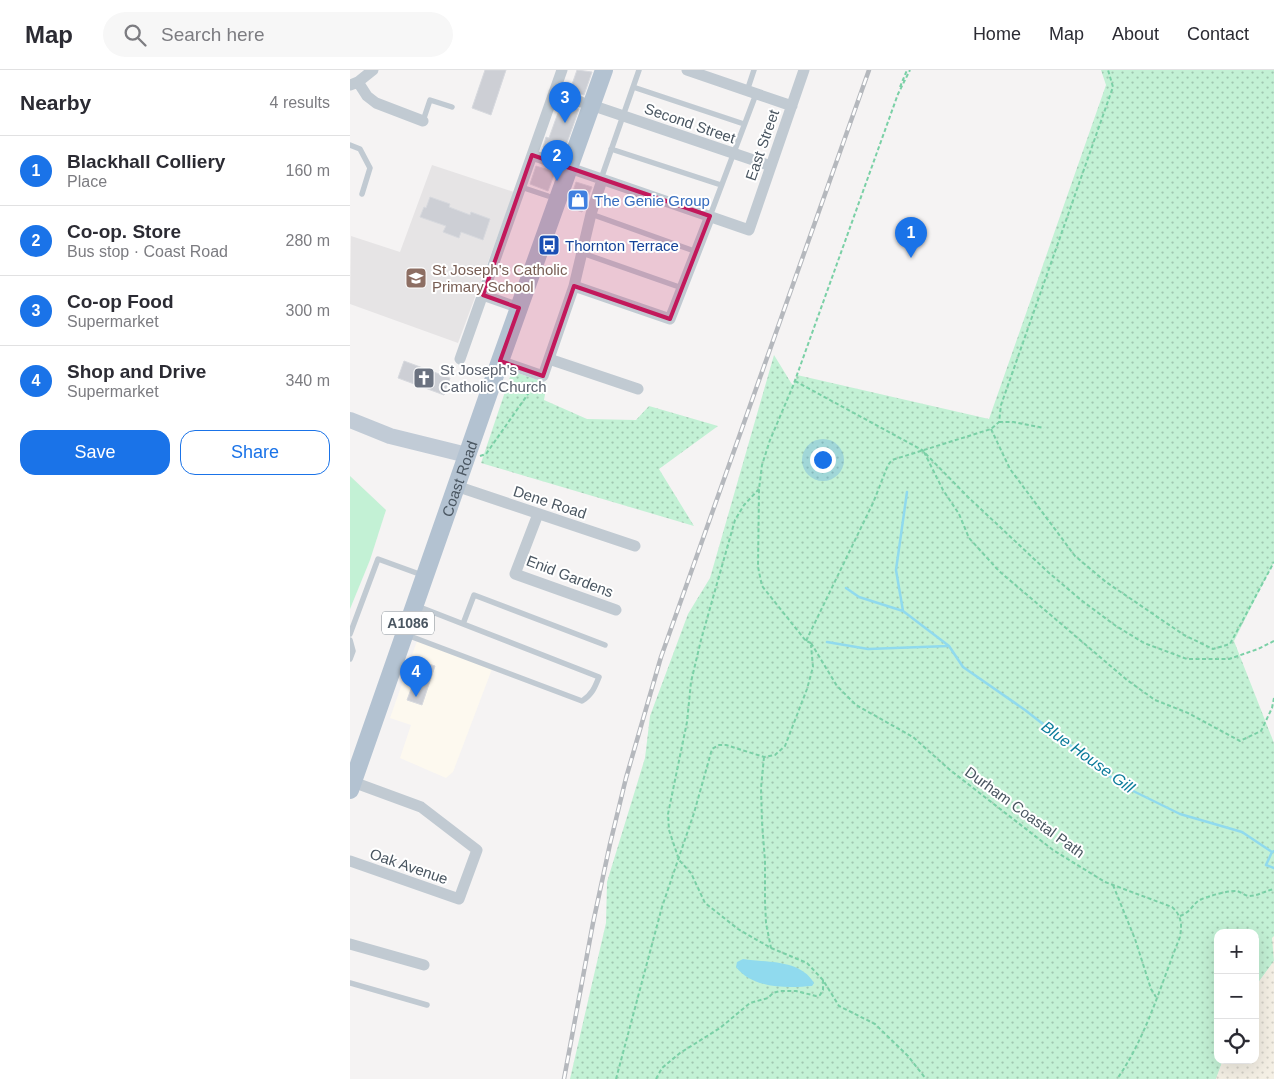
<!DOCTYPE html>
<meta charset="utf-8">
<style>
body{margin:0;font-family:Helvetica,sans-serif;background:#f7f7f7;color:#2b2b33}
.controls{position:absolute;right:15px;bottom:15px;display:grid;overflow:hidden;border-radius:10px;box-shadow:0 5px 20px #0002}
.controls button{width:45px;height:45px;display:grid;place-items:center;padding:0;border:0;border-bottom:1px solid #e1e1e2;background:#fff;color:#2b2b33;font:25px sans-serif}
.you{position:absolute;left:472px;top:389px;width:18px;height:18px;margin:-12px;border:4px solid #fff;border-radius:50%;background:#1a73e8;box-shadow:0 0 0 8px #1a73e833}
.badge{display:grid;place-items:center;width:32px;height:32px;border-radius:50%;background:#1a73e8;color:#fff;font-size:16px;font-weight:700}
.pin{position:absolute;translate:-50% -41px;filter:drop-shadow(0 1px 2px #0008)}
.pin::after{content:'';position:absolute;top:26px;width:18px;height:15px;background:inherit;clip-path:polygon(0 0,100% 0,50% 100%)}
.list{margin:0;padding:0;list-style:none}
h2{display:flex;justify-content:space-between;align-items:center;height:65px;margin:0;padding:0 20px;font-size:21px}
h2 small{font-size:16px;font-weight:400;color:#7c7c81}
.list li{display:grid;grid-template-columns:32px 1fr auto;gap:15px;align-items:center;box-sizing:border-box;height:70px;padding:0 20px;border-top:1px solid #e1e1e2}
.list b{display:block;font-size:19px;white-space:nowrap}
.list p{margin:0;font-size:16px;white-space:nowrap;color:#7c7c81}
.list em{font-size:16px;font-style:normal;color:#7c7c81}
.actions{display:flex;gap:10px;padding:15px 20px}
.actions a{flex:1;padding:11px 0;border:1px solid #1a73e8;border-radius:15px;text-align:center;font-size:18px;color:#1a73e8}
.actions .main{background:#1a73e8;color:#fff}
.icon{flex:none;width:28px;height:28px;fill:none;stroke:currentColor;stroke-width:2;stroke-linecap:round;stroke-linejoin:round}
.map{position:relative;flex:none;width:924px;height:1009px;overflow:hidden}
header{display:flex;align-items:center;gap:30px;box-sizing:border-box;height:70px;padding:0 25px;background:#fff;border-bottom:1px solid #e1e1e2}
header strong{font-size:24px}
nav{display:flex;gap:28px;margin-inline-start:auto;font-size:18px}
.search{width:350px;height:45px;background:#f7f7f7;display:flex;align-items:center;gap:12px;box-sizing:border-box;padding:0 18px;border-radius:28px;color:#7c7c81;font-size:19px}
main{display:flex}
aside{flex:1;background:#fff}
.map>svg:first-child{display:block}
.commercial{fill:#fdf9ef}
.education{fill:#e6e4e5}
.grass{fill:url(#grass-dots)}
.sand{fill:url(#sand-dots)}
.garden{fill:#c3f1d5}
.water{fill:#90daee}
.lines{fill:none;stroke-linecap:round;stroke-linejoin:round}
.stream{stroke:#90daee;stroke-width:2.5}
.building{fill:#cdcfd5;stroke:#d7d9de}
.path{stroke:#7ad0a6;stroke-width:2;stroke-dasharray:4 2.5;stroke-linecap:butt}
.lane{stroke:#c1cad2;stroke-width:5.5}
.street{stroke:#c1cad2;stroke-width:11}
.secondary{stroke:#c1cbd6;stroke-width:16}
.primary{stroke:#b3c2d1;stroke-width:18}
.rail-casing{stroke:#b5b8bd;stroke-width:4.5}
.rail{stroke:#fff;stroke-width:2.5;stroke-dasharray:8;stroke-linecap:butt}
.marked{fill:#c2185b;fill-opacity:0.2;stroke:#c2185b;stroke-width:4;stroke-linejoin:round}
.labels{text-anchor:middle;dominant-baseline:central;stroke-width:4;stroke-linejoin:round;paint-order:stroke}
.shield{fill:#fff;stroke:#808990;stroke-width:1}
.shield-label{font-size:14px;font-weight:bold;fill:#4a5661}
.street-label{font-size:15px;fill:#4a5661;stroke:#fff}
.shop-label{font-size:15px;fill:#366cbe;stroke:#fff;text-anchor:start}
.transit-label{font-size:15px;fill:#164399;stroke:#fff;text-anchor:start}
.education-label{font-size:15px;fill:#785e54;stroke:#fff;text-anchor:start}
.worship-label{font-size:15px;fill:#5b616d;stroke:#fff;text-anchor:start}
.water-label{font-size:16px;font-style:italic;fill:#0c7c9b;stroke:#fff}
</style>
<header>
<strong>Map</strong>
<div class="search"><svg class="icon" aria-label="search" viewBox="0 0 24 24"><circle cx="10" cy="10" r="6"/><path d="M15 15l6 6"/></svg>Search here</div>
<nav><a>Home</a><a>Map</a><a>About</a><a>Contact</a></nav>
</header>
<main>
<aside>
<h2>Nearby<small>4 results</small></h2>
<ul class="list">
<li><span class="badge">1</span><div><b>Blackhall Colliery</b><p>Place</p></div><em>160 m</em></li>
<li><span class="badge">2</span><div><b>Co-op. Store</b><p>Bus stop · Coast Road</p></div><em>280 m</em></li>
<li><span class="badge">3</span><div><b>Co-op Food</b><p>Supermarket</p></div><em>300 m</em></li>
<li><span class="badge">4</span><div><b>Shop and Drive</b><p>Supermarket</p></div><em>340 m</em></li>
</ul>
<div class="actions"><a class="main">Save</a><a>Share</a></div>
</aside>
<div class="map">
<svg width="924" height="1009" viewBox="0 0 924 1009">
<defs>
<pattern id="grass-dots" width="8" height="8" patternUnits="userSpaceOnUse" patternTransform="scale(1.25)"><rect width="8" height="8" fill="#c3f1d5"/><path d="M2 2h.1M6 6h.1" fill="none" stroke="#a0c6b0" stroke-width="1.8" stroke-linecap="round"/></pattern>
<pattern id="sand-dots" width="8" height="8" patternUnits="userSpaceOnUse" patternTransform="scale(1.25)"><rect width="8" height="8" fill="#f5f0e5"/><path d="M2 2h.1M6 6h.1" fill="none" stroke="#d4d0c7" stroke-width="1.8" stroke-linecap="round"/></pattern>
</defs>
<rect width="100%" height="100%" fill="#f5f3f3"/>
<path class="commercial" d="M67 571 142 599 103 702 96 708 50 688 61 655 40 648Z"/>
<path class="education" d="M82 95 164 122 108 273 0 234 1 166 50 182Z"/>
<path class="grass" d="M751 0H924V492L884 571 924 673V891L905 917V863H868V990H873L866 1009H220L256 853 257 812 295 688 300 646 338 544 360 508 424 285 443 316 447 305 639 349 756 15Z
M162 301 197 313 194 330 237 349 286 350 299 336 368 356 309 399 344 456 131 393Z"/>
<path class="sand" d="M924 866V1009H866L873 990H905V917L924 891 922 868Z"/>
<path class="garden" d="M0 406 36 440 20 490 0 539Z"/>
<path class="water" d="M393 889C417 893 450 889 464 913L462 916C437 918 403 919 386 897L387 892Z"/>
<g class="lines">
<path class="stream" d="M557 422 546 500 553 541 599 576 613 597 675 640 771 715 830 744 892 762 922 782 924 781
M496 518 509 527 553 541
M477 572 518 579 598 576
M922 782 916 795 924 798"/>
</g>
<path class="building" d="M135 0H156L141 45 122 38Z
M227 0 242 2 234 25 220 20Z
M209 32 229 39 213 84 193 77 196 67 199 68 209 40 206 39Z
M186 96 205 102 198 121 180 114Z
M226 112 242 117 232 142 218 137Z
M80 127 100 134 99 137 120 145 121 142 140 149 133 170 111 162 109 168 93 162 96 156 70 147 74 137 76 138Z
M54 291 100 308 94 325 48 308Z
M64 589 85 596 72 635 57 630 64 611 57 609Z"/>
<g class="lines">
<path class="path" d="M550 17 557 0
M445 311 572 380 618 427 698 502 731 530 766 556 794 573 837 589H879L908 579 924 571
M649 352H663L694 358
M641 359 660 399 725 486 756 512 834 565 863 579 880 574 924 492
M574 382 593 420 609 444 619 468 649 501 777 610 805 630 838 643 890 671 911 661 922 638 924 628
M130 386 136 384 185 314
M409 419 394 435 385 450 351 570 341 612 337 652 318 744 319 760 329 790 341 803 355 833 388 859 421 878 457 893 473 910 489 936 525 954 558 986 576 1009
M456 571 523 433 538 395 542 390 641 359 649 352 651 335 763 17 758 0
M461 573 487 616 506 635 563 667 600 700 703 780 755 812 822 837C832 846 832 855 830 867 811 914 796 968 767 1009
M461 573 456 571 412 516 408 497 409 419 412 395 420 370 443 316 548 24 560 0
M414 687 411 718 412 752 415 791V831L416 853 421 878
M763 815 785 869 801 919 806 927
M830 846C843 841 843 832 852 829 859 826 880 820 887 821 891 822 894 825 898 826 908 826 915 821 924 819
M266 1009 312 837 344 743 362 679 369 675H376L414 687 425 685 435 676 457 619 463 597 461 575
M306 1009 312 998 330 983 370 958 400 933 418 928 423 923 430 921H446L466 926 470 925 473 920V910"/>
<path class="lane" d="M283 17 394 54
M397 21 404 0
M73 51 80 30 102 37
M0 75 10 79 20 98 12 124
M261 79 371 115
M251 109 289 0
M171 117 198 126
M241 144 347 182
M360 146 406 24
M232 183 332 218
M113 554 124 525 255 575
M0 564 28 489 72 505
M57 565 232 631C242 625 245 617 249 607L67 536
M0 570 3 581 0 589
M0 913 77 935"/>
<path class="street" d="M337 0 442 36
M8 12 17 26 26 33 73 51
M0 15 8 12 23 0
M204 22 231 32
M250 38 421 96
M182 85 399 160 454 0
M224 216 320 249 360 146
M133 225 169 238
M110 289 212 0
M199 289 288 319
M150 291 193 306 224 216 241 144 252 110
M106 416 285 476
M188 444 165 504 266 540
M0 791 109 829 127 780 71 737 3 712
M0 874 74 895"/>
<path class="secondary" d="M0 350 40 366 117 385"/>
<path class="primary" id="s1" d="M0 720 150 291 254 0"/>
<g class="rail-casing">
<path id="rail" d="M214 1009 243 853 260 774 276 708 311 587 519 0"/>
</g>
<use href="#rail" class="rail"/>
</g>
<path class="marked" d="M182 85 360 146 320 249 224 216 193 306 150 291 169 238 133 225Z"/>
<defs>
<g id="shop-square" transform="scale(1.125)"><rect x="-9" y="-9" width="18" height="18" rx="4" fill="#3f7fe0" stroke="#fff"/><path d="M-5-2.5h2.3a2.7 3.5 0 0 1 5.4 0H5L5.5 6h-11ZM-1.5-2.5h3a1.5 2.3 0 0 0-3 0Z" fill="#fff"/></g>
<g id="bus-square" transform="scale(1.125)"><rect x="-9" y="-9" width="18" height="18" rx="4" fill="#1a4fb4" stroke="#fff"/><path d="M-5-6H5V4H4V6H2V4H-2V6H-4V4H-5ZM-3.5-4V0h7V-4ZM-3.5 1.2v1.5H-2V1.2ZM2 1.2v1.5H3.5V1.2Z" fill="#fff"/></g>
<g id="school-square" transform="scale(1.125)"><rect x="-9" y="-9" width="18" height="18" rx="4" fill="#8d6e63" stroke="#fff"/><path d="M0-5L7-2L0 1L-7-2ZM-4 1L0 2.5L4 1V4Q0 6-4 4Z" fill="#fff"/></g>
<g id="church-square" transform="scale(1.125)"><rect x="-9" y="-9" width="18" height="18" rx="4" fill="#6b7280" stroke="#fff"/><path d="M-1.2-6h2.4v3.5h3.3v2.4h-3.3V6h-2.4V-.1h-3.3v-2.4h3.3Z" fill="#fff"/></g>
</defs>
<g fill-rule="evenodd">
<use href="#shop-square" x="228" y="130"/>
<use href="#bus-square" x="199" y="175"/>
<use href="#school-square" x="66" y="208"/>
<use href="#church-square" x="74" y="308"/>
</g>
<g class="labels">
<rect class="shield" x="32" y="541.5" width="52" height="23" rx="4"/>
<g class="shield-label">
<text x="58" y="553">A1086</text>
</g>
<g class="street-label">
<text transform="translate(340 53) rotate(19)">Second Street</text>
<text transform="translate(412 75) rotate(-71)">East Street</text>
<text stroke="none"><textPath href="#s1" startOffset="330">Coast Road</textPath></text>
<text transform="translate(200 432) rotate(18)">Dene Road</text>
<text transform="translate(220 506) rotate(21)">Enid Gardens</text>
<text transform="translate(675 742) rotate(36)">Durham Coastal Path</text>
<text transform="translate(59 796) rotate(19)">Oak Avenue</text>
</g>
<g class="shop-label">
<text x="244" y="130">The Genie Group</text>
</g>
<g class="transit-label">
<text x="215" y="175">Thornton Terrace</text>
</g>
<g class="education-label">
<text x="82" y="199">St Joseph's Catholic<tspan x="82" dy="17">Primary School</tspan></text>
</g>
<g class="worship-label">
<text x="90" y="299">St Joseph's<tspan x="90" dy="17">Catholic Church</tspan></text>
</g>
<g class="water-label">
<text transform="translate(738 687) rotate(36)">Blue House Gill</text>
</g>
</g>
</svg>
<div class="controls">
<button>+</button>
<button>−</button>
<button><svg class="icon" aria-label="locate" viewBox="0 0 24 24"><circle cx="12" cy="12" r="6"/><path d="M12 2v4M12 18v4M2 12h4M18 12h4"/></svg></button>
</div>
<div class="you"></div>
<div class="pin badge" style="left:561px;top:188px">1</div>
<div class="pin badge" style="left:207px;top:111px">2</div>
<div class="pin badge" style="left:215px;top:53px">3</div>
<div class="pin badge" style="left:66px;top:627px">4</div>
</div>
</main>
